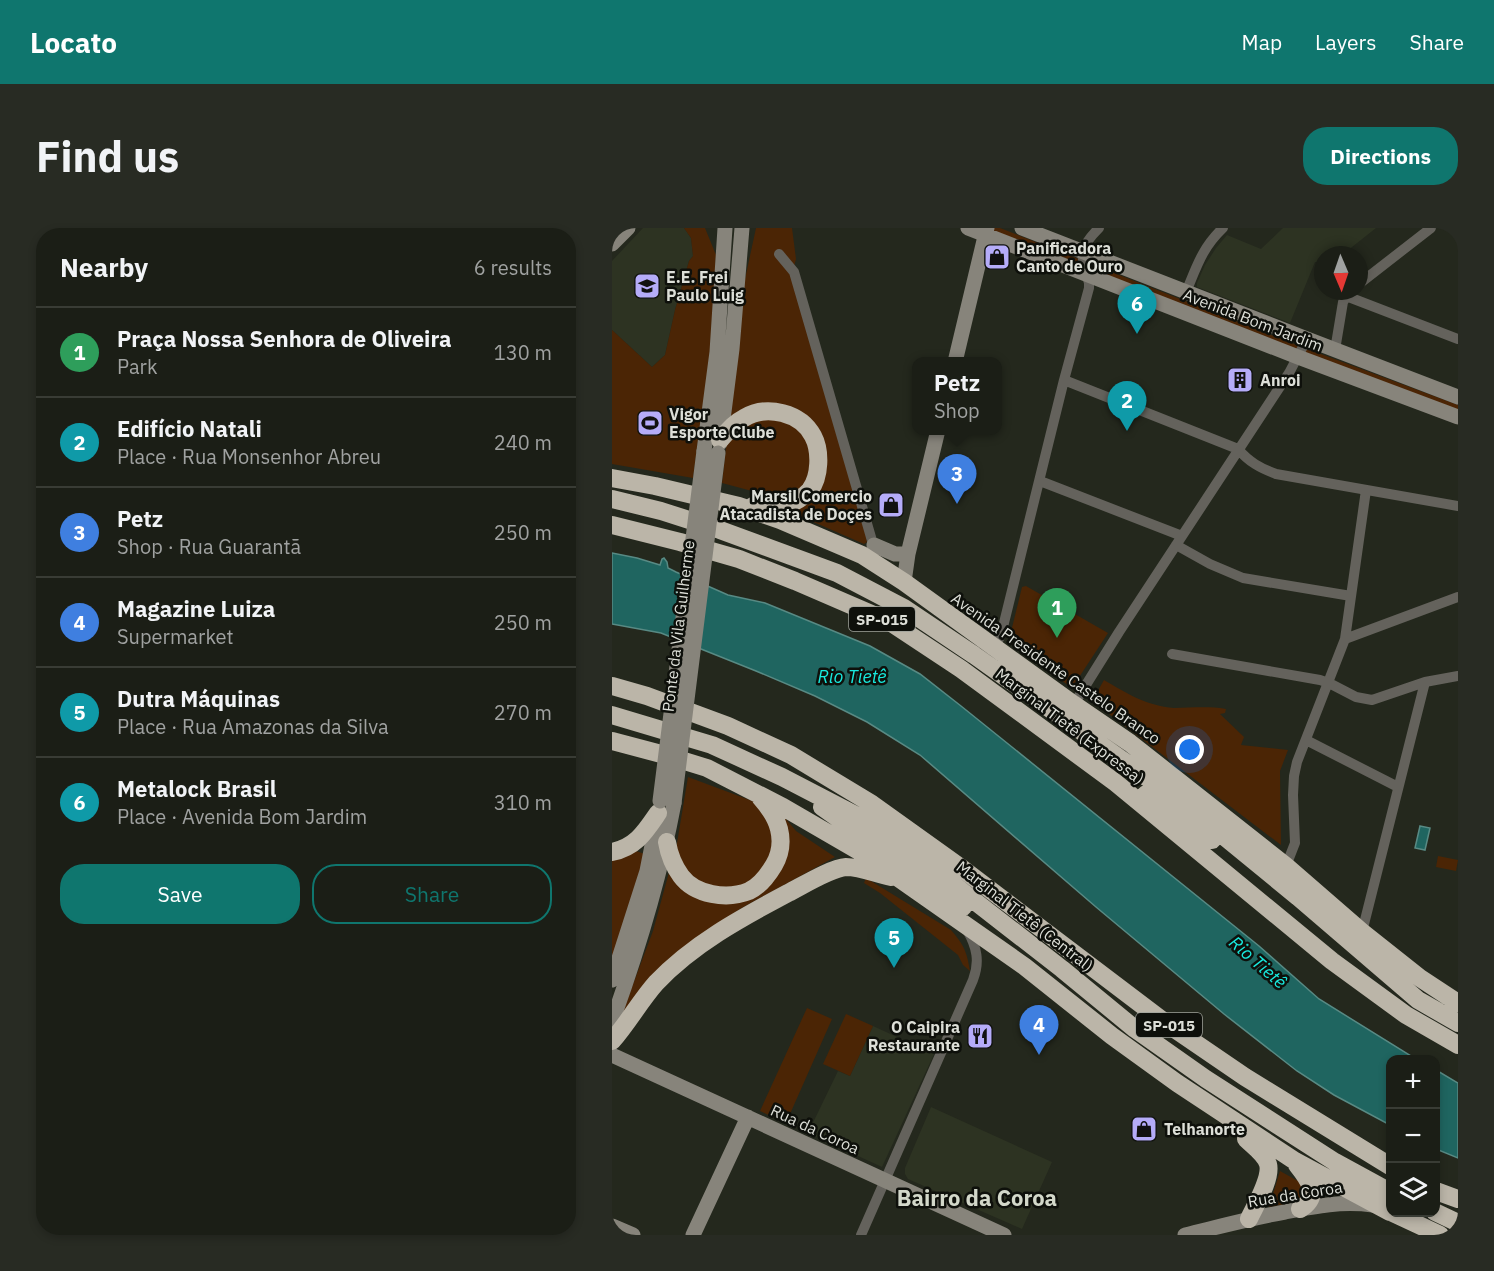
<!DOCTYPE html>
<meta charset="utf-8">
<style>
body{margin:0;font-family:"IBM Plex Sans",sans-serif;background:#282b23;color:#f1f3f6}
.controls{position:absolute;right:18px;bottom:18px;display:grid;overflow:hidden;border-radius:12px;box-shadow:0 3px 9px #0003}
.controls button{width:54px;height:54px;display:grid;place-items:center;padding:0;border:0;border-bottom:2px solid #393c35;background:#1b1e16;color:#f1f3f6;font:30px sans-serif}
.compass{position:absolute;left:702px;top:18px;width:54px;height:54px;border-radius:50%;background:#1b1e16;box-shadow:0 3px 9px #0003;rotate:178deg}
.you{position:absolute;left:578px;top:522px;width:21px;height:21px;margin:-15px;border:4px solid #fff;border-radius:50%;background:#1a73e8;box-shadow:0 0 0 9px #1a73e833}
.badge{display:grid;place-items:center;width:39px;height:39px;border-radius:50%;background:#0f766e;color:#fff;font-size:20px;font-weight:700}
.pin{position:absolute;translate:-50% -50px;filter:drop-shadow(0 2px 3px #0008)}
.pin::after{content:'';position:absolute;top:32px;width:21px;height:18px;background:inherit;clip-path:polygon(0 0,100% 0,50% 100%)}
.popup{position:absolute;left:300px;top:129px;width:90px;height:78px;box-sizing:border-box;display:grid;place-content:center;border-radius:12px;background:#1b1e16;filter:drop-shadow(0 2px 4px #0005);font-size:20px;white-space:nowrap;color:#a0a2a1}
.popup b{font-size:22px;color:#f1f3f6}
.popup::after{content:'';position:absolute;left:50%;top:100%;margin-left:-12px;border:12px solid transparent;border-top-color:#1b1e16}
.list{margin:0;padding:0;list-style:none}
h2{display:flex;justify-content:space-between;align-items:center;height:78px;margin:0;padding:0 24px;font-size:26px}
h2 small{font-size:20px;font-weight:400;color:#a0a2a1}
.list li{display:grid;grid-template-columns:39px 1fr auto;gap:18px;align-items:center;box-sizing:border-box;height:90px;padding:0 24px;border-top:2px solid #393c35}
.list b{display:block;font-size:22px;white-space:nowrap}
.list p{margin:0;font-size:20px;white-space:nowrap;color:#a0a2a1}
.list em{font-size:20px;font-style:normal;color:#a0a2a1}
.actions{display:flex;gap:12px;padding:18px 24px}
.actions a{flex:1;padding:14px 0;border:2px solid #0f766e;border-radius:24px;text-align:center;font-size:21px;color:#0f766e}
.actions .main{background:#0f766e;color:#fff}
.icon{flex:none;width:33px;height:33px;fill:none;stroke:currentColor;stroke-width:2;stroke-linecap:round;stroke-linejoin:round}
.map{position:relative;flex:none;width:846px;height:1007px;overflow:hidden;border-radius:24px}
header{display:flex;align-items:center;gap:36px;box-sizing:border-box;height:84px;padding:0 30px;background:#0f766e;color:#fff}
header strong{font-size:28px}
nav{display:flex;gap:33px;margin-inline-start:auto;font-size:21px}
.intro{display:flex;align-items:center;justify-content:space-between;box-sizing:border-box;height:144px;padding:0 36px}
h1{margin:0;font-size:42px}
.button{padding:15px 27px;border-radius:24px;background:#0f766e;color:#fff;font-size:21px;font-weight:700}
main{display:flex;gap:36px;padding:0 36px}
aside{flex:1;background:#1b1e16;border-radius:24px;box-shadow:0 3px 9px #0003}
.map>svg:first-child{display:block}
.built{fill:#2d3322}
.green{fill:#4b2505}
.water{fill:#1f6560;stroke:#588a84;stroke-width:1.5}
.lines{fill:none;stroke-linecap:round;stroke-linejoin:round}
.street{stroke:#64625c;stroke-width:10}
.secondary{stroke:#87847b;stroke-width:15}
.highway{stroke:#bbb5a8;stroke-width:18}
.secondary-bridge{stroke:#87847b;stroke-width:15}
.labels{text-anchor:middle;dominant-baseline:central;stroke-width:5;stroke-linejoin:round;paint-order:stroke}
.shield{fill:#0e100b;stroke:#9fa19a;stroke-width:1.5}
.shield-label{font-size:15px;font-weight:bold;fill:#dddfd8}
.poi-label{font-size:16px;font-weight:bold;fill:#dddfd8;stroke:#0e100b;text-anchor:start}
.street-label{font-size:16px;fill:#dddfd8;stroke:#0e100b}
.water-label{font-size:18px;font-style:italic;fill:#18e9de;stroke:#0e100b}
.district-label{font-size:22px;font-weight:bold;fill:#d3d8ca;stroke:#0e100b}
</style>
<header>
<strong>Locato</strong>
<nav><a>Map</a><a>Layers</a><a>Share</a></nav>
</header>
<div class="intro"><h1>Find us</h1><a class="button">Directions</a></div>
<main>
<aside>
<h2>Nearby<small>6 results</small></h2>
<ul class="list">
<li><span class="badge" style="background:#2e9e5b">1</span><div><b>Praça Nossa Senhora de Oliveira</b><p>Park</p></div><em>130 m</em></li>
<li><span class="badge" style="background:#0f9aa8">2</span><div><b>Edifício Natali</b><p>Place · Rua Monsenhor Abreu</p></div><em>240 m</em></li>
<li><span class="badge" style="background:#3f7fe0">3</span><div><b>Petz</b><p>Shop · Rua Guarantã</p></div><em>250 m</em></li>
<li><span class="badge" style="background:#3f7fe0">4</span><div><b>Magazine Luiza</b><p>Supermarket</p></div><em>250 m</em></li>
<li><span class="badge" style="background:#0f9aa8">5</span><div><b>Dutra Máquinas</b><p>Place · Rua Amazonas da Silva</p></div><em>270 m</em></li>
<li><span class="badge" style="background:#0f9aa8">6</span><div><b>Metalock Brasil</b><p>Place · Avenida Bom Jardim</p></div><em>310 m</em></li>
</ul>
<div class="actions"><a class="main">Save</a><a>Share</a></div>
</aside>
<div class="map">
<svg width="846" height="1007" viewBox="0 0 846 1007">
<rect width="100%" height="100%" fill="#24281d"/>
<path class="built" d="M31 0H72L79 10 81 28 77 33 63 82 53 127 40 139 0 102V33Z
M671 0H764L730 27H711V39L706 34H703L678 95 585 59V55L593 37 604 20 615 7 649 21Z
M261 798 322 826 270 939 196 905 226 843 238 848Z
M319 879 440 934 410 1001 296 951 293 946V940Z"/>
<path class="green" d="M72 0H93L104 27 98 125 81 250 0 236V102L40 139 53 127 63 82 77 33 81 28 79 10Z
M144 0H180L184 31 181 42 254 308 255 314 252 316 174 282 170 271 110 255 133 51Z
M375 0H388L682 116 846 177V183L707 130Z
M414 358 496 405 460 460 398 415 397 412 410 359Z
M492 452C514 465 535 478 562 480 579 480 596 478 614 481L613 485 608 486 632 509 629 517 676 522 668 543 669 617 480 473Z
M76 549 143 574 169 585 184 603 223 629 128 681 65 726 8 791 41 703 65 615Z
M24 623 33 626 0 739V632Z
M826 628 846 632 844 643 824 639Z
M254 650 339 702C352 717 355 724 358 743L351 737 346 727 268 665 252 655Z
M195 780 220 791 174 895 148 883Z
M234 786 261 798 238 848 211 836Z
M668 943 686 953 692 958V968L684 974 657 979Z"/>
<path class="water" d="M0 325 25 330 48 337 50 331 52 330 55 334 56 340 64 344 116 367 153 375 258 418 308 446 349 478 647 718 707 771 804 831 778 832V897L722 867 685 843 612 786 484 679 308 527 255 494 203 468 144 443 49 405 0 396Z
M808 598 818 600 813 622 803 620Z
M824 842 846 855V930L824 921Z"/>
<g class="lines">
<path class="street" d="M167 26 182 44 263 323
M747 56 819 0
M574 64C585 38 590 20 611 0
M734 68 846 111
M723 122 731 74 737 65
M452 152 626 221C637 234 648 240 664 246L846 278
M428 253 570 308
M564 317 598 336 631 350 739 368
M733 411 846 369
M382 420 389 407 452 152 477 60V55C469 27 465 22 487 0
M560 426 708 452 717 455 744 469 760 472 813 454 846 448
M462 476 507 404 677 145 695 111
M694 512 786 559
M674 638 683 615 681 567 682 548 685 534 733 411 754 262
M750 704 813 454
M249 1007 361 752C368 734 365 719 355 702"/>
<path class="secondary" d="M356 0 686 129 846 189
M410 0 695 111 846 169
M0 16 16 0
M343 134 375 0
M108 215 120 121 130 0
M92 223 105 124 113 0
M262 317 283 326H296
M292 354 296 326 326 202
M0 752 35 643 46 587
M0 794C26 722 48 650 62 575
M0 827 392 1007
M0 998 21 1007
M81 1007 136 889
M573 1007C606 999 639 990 673 984 704 978 729 973 761 977"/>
<path class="highway" d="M108 212C116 203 122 195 132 190 155 176 189 185 201 208 209 223 208 249 198 262 192 269 182 275 174 277 163 280 152 279 141 278
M0 250 43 258 127 278 168 292 250 327 292 354 461 476 518 515 674 638 750 704 808 750 846 775
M0 271 49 283 108 302 225 345 292 380 362 427 575 578 686 669 806 772 846 795
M0 297 68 314 127 331 183 353 278 394 349 441 504 555 720 733 794 787 846 817
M0 458 35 468 116 498 179 527 260 576 348 639 551 793 633 849 778 938
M0 487 100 517 170 549 249 590 315 636 450 741 523 801 594 851 723 934 778 964
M0 513 53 527 95 540 171 579 252 626 412 738 500 808 565 855 683 933 778 984
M534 566 600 612
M210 579 351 679
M55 614C57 626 61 637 69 648 83 667 115 672 137 663 148 658 156 647 162 637 169 625 170 613 167 601 164 589 156 578 148 569
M0 624C24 619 33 604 46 585
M0 813C16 795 28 773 44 755 81 716 129 690 176 665 190 658 219 640 234 639 249 639 264 646 279 649
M634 911C641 918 653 926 656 936 660 950 643 978 637 991
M685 937C697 952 709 968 688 981
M824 963 846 971
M779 984 828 1007
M823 984 846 995"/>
<path class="secondary-bridge" d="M48 573 92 223
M62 575 106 225"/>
</g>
<defs>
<g id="shop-square" transform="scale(1.35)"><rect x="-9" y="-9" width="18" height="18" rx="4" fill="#b5acf9" stroke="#0e100b"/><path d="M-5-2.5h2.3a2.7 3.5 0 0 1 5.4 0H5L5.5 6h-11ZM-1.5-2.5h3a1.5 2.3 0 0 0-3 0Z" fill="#111"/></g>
<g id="school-square" transform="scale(1.35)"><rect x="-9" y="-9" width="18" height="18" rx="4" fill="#b5acf9" stroke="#0e100b"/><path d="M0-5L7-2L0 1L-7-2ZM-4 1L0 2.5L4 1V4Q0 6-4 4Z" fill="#111"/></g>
<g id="building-square" transform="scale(1.35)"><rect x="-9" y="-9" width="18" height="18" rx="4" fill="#b5acf9" stroke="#0e100b"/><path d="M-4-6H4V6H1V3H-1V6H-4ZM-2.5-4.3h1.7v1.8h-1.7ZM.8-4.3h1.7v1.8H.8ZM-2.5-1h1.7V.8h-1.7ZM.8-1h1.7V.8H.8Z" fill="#111"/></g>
<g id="stadium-square" transform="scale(1.35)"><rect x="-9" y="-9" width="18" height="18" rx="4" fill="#b5acf9" stroke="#0e100b"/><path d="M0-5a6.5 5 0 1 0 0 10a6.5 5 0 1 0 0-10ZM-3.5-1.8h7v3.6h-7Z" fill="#111"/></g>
<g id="restaurant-square" transform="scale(1.35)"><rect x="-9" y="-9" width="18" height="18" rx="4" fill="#b5acf9" stroke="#0e100b"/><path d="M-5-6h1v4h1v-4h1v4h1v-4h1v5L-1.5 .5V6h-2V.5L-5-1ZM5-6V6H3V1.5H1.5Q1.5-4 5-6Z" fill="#111"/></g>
</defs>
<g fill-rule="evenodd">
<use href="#shop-square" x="385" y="29"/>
<use href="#school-square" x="35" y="58"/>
<use href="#building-square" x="628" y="152"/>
<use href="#stadium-square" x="38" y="195"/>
<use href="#shop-square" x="279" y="277"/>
<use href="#restaurant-square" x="368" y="808"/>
<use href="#shop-square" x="532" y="901"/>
</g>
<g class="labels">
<g class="shield">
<rect x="237" y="379" width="66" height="24" rx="4.5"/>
<rect x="524" y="785" width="66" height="24" rx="4.5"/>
</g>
<g class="shield-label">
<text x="270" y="391">SP-015</text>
<text x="557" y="797">SP-015</text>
</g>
<g class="poi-label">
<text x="404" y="20">Panificadora<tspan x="404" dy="18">Canto de Ouro</tspan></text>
<text x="54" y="49">E.E. Frei<tspan x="54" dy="18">Paulo Luig</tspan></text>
<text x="648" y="152">Anroi</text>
<text x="57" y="186">Vigor<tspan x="57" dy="18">Esporte Clube</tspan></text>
<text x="260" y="268" text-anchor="end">Marsil Comercio<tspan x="260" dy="18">Atacadista de Doçes</tspan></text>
<text x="348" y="799" text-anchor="end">O Caipira<tspan x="348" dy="18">Restaurante</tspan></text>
<text x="552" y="901">Telhanorte</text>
</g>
<g class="street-label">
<text transform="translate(641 92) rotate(21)">Avenida Bom Jardim</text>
<text transform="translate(66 398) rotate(-83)">Ponte da Vila Guilherme</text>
<text transform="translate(444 440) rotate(35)">Avenida Presidente Castelo Branco</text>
<text transform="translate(458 498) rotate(37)">Marginal Tietê (Expressa)</text>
<text transform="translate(413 688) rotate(38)">Marginal Tietê (Central)</text>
<text transform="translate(203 901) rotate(25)">Rua da Coroa</text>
<text transform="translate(683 966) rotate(-9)">Rua da Coroa</text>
</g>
<g class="water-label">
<text x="240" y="448">Rio Tietê</text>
<text transform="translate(646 734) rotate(41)">Rio Tietê</text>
</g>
<g class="district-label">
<text x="365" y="969">Bairro da Coroa</text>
</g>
</g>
</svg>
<div class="controls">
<button>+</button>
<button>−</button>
<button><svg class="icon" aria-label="layers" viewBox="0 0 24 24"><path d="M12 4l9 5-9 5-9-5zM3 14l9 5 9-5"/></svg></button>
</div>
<svg class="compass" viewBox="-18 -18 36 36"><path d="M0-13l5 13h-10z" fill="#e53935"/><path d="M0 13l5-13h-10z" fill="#a0a2a1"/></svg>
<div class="you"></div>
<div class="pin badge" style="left:445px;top:410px;background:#2e9e5b">1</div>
<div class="pin badge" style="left:515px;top:203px;background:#0f9aa8">2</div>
<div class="pin badge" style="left:345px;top:276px;background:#3f7fe0">3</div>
<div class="popup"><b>Petz</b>Shop</div>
<div class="pin badge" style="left:427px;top:827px;background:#3f7fe0">4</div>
<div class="pin badge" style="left:282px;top:740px;background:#0f9aa8">5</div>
<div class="pin badge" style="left:525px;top:106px;background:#0f9aa8">6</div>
</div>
</main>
